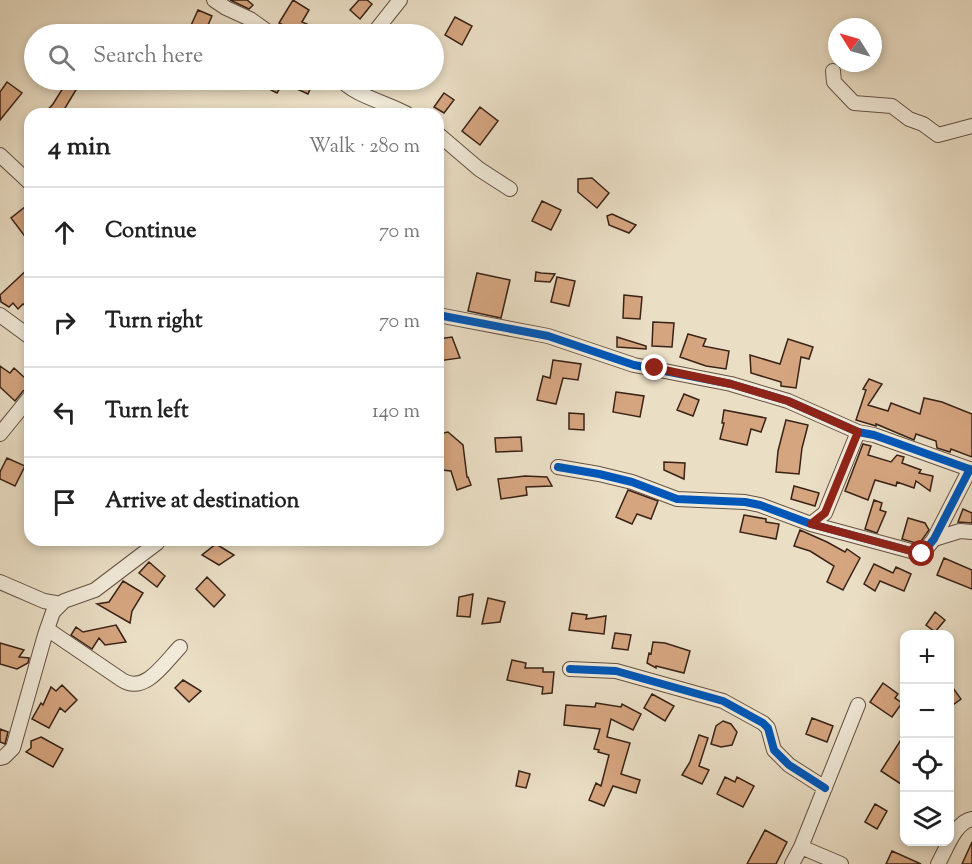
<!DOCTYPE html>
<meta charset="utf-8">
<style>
body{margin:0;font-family:"Sorts Mill Goudy",serif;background:#f6f6f6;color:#222}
.controls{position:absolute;right:18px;bottom:18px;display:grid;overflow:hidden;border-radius:12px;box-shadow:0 3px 9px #0003}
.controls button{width:54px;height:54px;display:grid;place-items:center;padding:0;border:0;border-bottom:2px solid #e0e0e0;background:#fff;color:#222;font:30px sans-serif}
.compass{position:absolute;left:828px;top:18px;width:54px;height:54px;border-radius:50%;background:#fff;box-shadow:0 3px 9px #0003;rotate:307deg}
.stop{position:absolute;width:18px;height:18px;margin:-14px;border:4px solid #8f2418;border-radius:50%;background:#fff}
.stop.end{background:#8f2418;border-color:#fff;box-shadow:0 2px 6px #0008}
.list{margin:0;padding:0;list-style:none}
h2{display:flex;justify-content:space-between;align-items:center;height:78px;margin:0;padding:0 24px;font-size:26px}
h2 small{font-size:20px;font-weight:400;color:#767676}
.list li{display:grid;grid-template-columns:39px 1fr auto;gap:18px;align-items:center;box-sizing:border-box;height:90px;padding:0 24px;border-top:2px solid #e0e0e0}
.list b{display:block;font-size:22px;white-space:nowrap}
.list em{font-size:20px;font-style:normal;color:#767676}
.icon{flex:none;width:33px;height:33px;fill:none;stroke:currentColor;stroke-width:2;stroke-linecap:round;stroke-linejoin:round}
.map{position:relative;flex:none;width:972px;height:864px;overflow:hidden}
.search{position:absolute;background:#fff;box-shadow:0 3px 9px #0003;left:24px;top:24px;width:420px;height:66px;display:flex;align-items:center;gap:15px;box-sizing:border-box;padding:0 21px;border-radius:33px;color:#767676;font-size:22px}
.panel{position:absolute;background:#fff;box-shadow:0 3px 9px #0003;left:24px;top:108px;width:420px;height:438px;border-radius:18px}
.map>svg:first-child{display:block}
.building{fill:#d5a580;stroke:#392216;stroke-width:1.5}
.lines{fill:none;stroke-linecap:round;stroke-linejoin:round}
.minor-casing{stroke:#655142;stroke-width:16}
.minor{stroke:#f1ead9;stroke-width:14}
.cycleway-casing{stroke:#f1ead9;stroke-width:11}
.cycleway{stroke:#0057b8;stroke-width:8}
.route{stroke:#8f2418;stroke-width:8}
</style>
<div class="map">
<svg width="972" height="864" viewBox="0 0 972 864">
<rect width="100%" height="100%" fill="#eadec5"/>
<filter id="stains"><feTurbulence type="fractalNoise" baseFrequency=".00333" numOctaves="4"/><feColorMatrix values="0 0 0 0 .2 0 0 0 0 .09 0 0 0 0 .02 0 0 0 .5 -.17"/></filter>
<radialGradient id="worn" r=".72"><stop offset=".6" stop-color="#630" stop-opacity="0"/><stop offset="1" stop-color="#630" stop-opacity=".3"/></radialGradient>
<path class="building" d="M230 0H247L253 5 249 9Z
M293 0 309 10 302 22 307 24 301 34 279 23Z
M359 0H367L372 4 360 19 350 10Z
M198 10 212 16 204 34H195L188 32Z
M455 17 472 26 462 45 445 35Z
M68 80H82L65 108 75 114H44L53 104Z
M251 80H277L283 83 277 93Z
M293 80H314L308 94 290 86Z
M7 82 22 93 0 120V92Z
M444 93 454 100 444 113 434 107Z
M480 107 498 121 480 145 462 131Z
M592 178 609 193 597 208 578 192V179Z
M542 201 561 210 551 230 532 221Z
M30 203V243L11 218Z
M612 214 636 225 629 233 609 225 607 216Z
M30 267V308L23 304 18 309 13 303 9 307 1 302 0 295Z
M536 272 541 273 555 274 550 282 535 281Z
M477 273 510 280 501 318 468 311Z
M557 277 575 281 569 306 551 302Z
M624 295 642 297 640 319 623 318Z
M653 322 674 323 672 347 652 346Z
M688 334 706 339 703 346 729 351 726 369 706 366 680 357Z
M452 337 460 358 438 361V339Z
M617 337 646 346V349L617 347Z
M788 339 813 347 809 359 801 357 796 388 781 386V382L751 373 750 355 780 364Z
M553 360 581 364 578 380 563 378 556 404 537 400 543 376 550 378Z
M0 366 10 373 14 368 25 378 30 373V387L23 391 15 401 0 387Z
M869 379 882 384 868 405 888 411 891 403 920 414 924 398 942 402 972 414V457L951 449 950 452 937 448 936 441 916 434 914 440 876 424V426L856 420 866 390 863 389Z
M616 392 644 396 640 417 613 412Z
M684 394 699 400 693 416 677 410Z
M724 410 766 418 761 432 751 429 747 445 720 439 724 423H722Z
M569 413 584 414V430L569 429Z
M786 420 808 425 802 448 799 474 776 472 778 451Z
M448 432 463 445 467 477H468L471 485 457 490 451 471 442 470 438 449V434Z
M521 437 522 451 496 452 495 438Z
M863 444 871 446 868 455 891 462 897 455 904 457 902 463 921 470 919 473 933 476 930 491 916 481 914 488 897 482 896 486 875 480 868 500 845 491Z
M7 458 25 466 15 486 0 479V472Z
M664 462 685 463 684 479 664 470Z
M525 476 547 477 552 486 526 487 527 495 501 499 498 479Z
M794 486 819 493 815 506 791 499Z
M628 490 658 501 651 519 637 514 632 524 616 517Z
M874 500 882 503 880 510 886 512 877 533 865 529Z
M963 509 972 513V523L958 522Z
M744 515 766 519V522L779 524 776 539 740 532Z
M908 518 925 523 929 530 919 544 902 539Z
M800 530 827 542 845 552 847 549 860 558 843 590 827 582 834 566 810 551 794 546Z
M216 544 234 555 219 565 202 555Z
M944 558 972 570V589L937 575Z
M149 562 165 576 157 587 139 573Z
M874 564 893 573 896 567 911 574 904 591 880 581 875 591 864 584Z
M207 577 225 595 214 607 196 589Z
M123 581 143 593 132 611 130 623 97 604 109 602Z
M473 594 470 617 457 616 459 597Z
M488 598 505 602 500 622 482 624Z
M935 612 945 620 935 632 926 625Z
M572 613 587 615 586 619 606 616 604 634 569 630Z
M116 625 126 642 105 645 99 638 92 649 71 635 76 627 83 632Z
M615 633 631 635 628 650 612 648Z
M653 642 665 643 690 651 684 673 656 666V668L647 663 649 653 651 654Z
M0 643 24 650 19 657 29 658 28 663 17 669 0 664Z
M512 660 526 663 525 668H543V672H554L552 693 542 694 543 687 507 680Z
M183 680 201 691 189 702 175 688Z
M883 683 898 694 895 698 902 703 892 717 870 702Z
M950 684 961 699 950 707Z
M62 685 77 700 65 712 60 708 49 728 32 719 41 703 43 705 51 687 56 691Z
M652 694 674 706 665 721 644 708Z
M596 703 621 707 622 704 641 714 633 730 611 719 607 737 630 743 621 774 640 780 636 793 613 786 604 806 589 800 596 783 601 786 609 755 598 752 599 750 594 749 600 729 564 725 566 705 595 707Z
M812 718 833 726 827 742 806 734Z
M723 721 731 724 737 732 732 745 721 747 711 744 716 726Z
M0 729 8 732 5 744 0 742Z
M699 735 708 738 699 766 709 770 702 784 682 775 690 762Z
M904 735V786L881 771Z
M41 737 63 749 53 767 26 752 31 748V741Z
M519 771 530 774 526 788 516 786Z
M725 777 735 782 737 777 754 786 743 807 717 794Z
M875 804 887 811 877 829 865 822Z
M765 830 787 842 776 864H747Z
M972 842V864H962Z
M892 851 921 864H886Z"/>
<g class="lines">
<g class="minor-casing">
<path id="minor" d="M214 0 226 8 250 19 271 34
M373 34 400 0
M833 71 834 82 854 103 892 106 909 119 923 124 938 135 972 126
M342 80C351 94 390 104 407 114
M438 134 479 169 510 189
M0 155 30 183
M0 315 30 337
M438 315 548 336 634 365 731 384 788 401 858 432 874 435 972 470
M0 434 30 397
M558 467 599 474 632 482 677 499 745 502 760 505 811 524 922 554 934 539 970 469
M811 524 825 513 858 432
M934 539 960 531 972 532
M0 582 44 601 61 604
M47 629 122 680C145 695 165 662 180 647
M570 669 616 671 723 701 763 723 768 728 774 750 789 765 825 788
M0 758 4 757 13 748 45 635 53 612 64 601 95 590 157 543
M801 847 841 864
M792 864 801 847 858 705
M938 864C946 850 955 822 972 819"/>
</g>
<use href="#minor" class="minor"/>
<g class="cycleway-casing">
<path id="cycleway" d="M438 315 548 336 634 365 731 384 788 401 858 432 874 435 972 470
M558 467 599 474 632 482 677 499 745 502 760 505 811 524 922 554 934 539 970 469
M570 669 616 671 723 701 763 723 768 728 774 750 789 765 825 788"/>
</g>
<use href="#cycleway" class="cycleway"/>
</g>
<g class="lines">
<path class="route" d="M655 368 731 384 788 401 858 432 825 513 811 524 922 554"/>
</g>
<rect width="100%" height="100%" filter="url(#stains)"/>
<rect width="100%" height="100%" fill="url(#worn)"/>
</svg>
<div class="controls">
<button>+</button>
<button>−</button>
<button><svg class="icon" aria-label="locate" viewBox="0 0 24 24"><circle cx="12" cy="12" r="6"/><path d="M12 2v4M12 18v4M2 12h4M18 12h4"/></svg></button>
<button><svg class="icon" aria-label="layers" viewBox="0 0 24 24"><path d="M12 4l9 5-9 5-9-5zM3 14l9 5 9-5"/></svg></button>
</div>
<svg class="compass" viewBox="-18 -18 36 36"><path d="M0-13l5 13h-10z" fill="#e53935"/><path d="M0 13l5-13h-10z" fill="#767676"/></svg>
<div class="stop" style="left:922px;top:554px"></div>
<div class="stop end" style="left:655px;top:368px"></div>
<div class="search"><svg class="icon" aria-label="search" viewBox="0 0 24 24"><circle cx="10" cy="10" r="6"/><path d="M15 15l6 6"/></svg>Search here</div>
<section class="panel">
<h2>4 min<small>Walk · 280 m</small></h2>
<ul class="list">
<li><svg class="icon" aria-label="ahead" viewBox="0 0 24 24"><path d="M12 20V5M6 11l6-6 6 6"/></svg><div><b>Continue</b></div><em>70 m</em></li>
<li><svg class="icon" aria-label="right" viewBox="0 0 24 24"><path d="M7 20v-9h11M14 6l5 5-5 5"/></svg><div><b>Turn right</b></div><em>70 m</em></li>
<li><svg class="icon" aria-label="left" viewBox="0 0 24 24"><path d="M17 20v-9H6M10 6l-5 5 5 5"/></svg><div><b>Turn left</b></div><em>140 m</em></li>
<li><svg class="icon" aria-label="arrive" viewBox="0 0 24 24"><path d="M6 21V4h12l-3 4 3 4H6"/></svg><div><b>Arrive at destination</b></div></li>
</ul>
</section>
</div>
